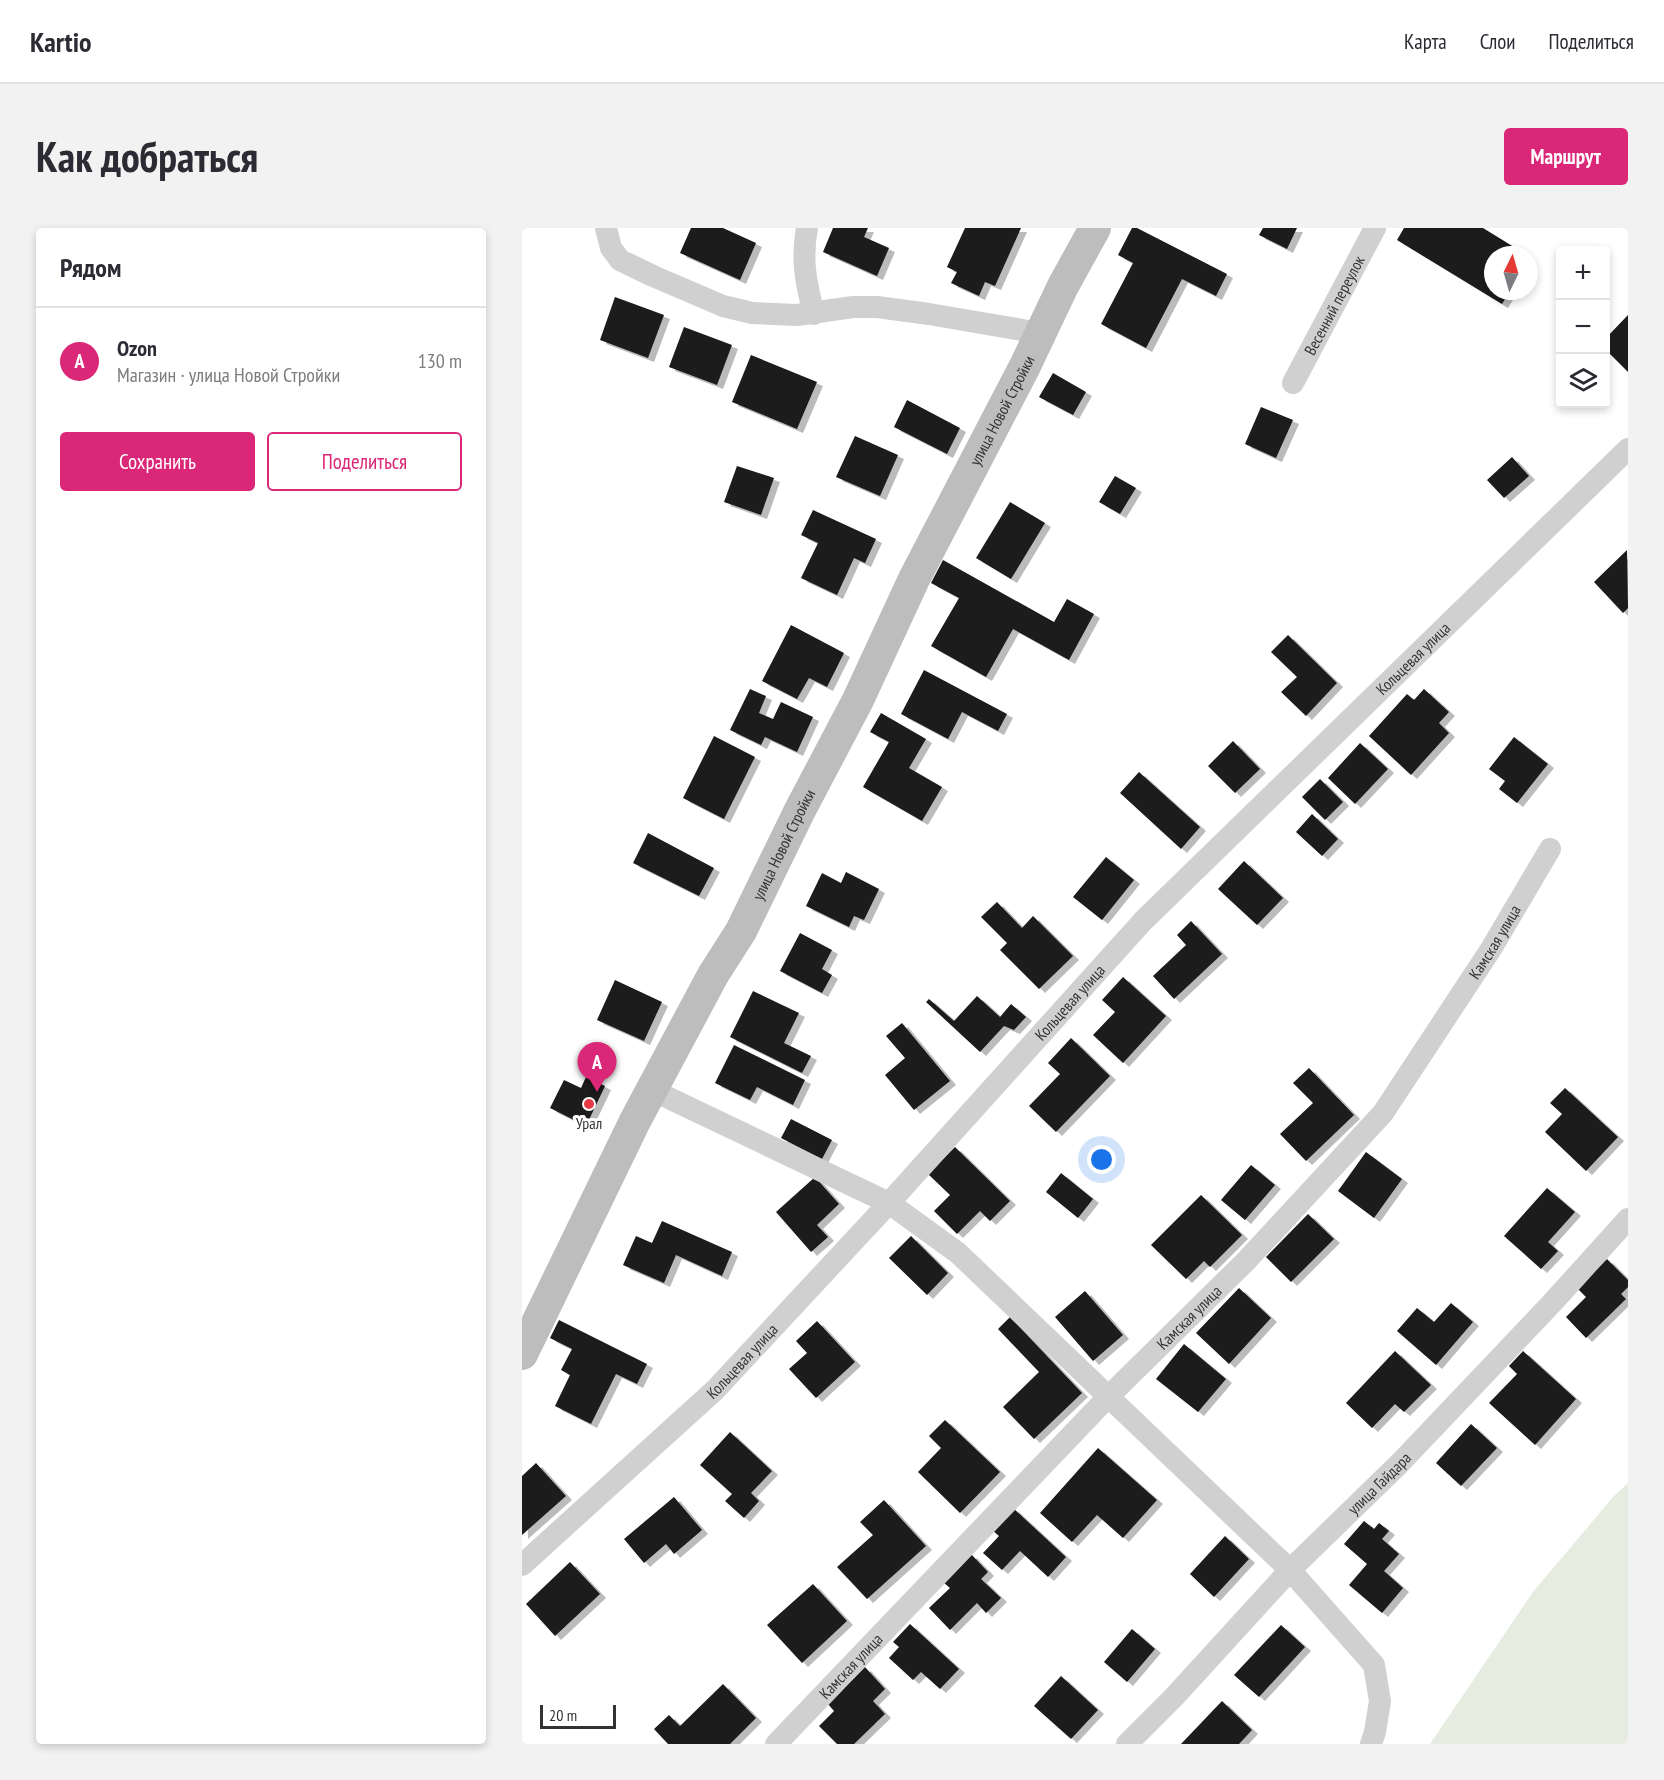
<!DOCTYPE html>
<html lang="ru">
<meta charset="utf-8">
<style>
body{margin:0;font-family:"PT Sans Narrow",sans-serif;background:#f2f2f3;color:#2b2b33}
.controls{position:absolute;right:18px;top:18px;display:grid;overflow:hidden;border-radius:6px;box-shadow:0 3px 9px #0003}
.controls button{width:54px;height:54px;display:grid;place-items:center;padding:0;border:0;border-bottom:2px solid #e1e1e2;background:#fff;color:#2b2b33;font:30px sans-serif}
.compass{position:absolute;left:962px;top:18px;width:54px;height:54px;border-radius:50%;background:#fff;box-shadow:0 3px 9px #0003;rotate:5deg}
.scale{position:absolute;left:18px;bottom:15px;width:76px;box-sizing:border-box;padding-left:6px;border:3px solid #333;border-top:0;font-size:16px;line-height:21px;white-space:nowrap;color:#333;-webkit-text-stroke:4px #fff;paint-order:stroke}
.you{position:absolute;left:580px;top:932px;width:21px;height:21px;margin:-15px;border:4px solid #fff;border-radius:50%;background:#1a73e8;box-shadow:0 0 0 9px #1a73e833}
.badge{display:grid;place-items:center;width:39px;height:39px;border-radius:50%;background:#db2777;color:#fff;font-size:20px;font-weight:700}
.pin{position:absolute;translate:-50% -50px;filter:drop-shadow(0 2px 3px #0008)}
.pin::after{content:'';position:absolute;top:32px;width:21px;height:18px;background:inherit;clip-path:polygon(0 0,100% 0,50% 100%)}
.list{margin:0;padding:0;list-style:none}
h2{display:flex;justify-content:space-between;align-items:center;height:78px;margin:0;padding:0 24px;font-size:26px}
h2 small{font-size:20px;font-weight:400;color:#7c7c81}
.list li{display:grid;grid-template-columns:39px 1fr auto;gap:18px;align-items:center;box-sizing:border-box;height:108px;padding:0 24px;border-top:2px solid #e1e1e2}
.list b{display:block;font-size:22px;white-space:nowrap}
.list p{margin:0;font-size:20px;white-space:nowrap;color:#7c7c81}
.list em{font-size:20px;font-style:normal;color:#7c7c81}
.actions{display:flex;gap:12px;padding:18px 24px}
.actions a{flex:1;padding:14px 0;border:2px solid #db2777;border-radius:6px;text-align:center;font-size:21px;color:#db2777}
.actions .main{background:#db2777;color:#fff}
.icon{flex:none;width:33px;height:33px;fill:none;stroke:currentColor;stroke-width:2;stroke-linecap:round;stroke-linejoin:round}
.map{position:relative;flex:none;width:1106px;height:1516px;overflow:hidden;border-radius:6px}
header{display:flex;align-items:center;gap:36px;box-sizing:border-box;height:84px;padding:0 30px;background:#fff;border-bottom:2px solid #e1e1e2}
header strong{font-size:28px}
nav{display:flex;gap:33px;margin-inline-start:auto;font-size:21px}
.intro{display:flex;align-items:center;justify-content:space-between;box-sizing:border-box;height:144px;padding:0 36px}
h1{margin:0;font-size:42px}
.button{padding:15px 27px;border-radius:6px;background:#db2777;color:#fff;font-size:21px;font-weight:700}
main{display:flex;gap:36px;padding:0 36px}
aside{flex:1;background:#fff;border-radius:6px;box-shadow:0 3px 9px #0003}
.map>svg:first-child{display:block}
.green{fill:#e6ecdf}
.building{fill:#1a1a1a;filter:url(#shadow)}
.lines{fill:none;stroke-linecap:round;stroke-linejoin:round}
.street{stroke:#d0d0d0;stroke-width:22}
.secondary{stroke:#bdbdbd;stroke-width:32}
.poi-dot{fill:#e63946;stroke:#fff;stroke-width:2}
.labels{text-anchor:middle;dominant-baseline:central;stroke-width:6;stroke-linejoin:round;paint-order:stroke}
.street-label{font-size:16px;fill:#333;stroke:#fff}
.poi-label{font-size:16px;fill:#333;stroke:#fff}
</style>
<header>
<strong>Kartio</strong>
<nav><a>Карта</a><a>Слои</a><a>Поделиться</a></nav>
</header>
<div class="intro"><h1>Как добраться</h1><a class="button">Маршрут</a></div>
<main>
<aside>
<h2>Рядом<small></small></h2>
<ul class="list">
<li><span class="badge">A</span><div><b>Ozon</b><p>Магазин · улица Новой Стройки</p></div><em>130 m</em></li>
</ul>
<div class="actions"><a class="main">Сохранить</a><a>Поделиться</a></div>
</aside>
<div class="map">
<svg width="1106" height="1516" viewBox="0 0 1106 1516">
<defs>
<filter id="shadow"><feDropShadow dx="6" dy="4" stdDeviation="0" flood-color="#0004"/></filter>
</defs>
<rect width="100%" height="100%" fill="#fff"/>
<path class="green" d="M1106 1255V1516H908L1011 1364 1091 1269Z"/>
<path class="building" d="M169 0H201L234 15 218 52 158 25Z
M311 0H346L342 9 367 20 355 48 301 24Z
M443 0H499L473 58 463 54 457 68 429 55 435 44 425 39Z
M610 0H615L705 46 694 68 660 51 624 120 579 96 611 35 596 27Z
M741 0H775L765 21 737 7Z
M882 0H961L1005 27H971V63H988L980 76 875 12Z
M93 69 142 87 126 130 78 112Z
M1106 87V144L1084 122V110Z
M162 99 210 117 195 157 147 139Z
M229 127 295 154 275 201 210 174Z
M531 145 564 164 551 187 517 169Z
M385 172 438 200 425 226 372 199Z
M739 179 771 192 754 230 723 216Z
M333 208 376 227 358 268 314 249Z
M990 229 1007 248 982 270 965 252Z
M215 238 252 250 239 287 202 274Z
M593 248 614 260 598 286 577 274Z
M488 274 523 295 489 351 454 330Z
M291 282 354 311 343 335 332 330 315 367 279 350 296 315 279 307Z
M1105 322 1106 380 1101 385 1072 354Z
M421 332 532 394 545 371 572 386 547 432 491 401 464 449 409 418 437 370 409 355Z
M269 397 322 425 305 459 287 450 275 471 240 453Z
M766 407 815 455 784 488 759 464 775 449 749 424Z
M402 442 485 486 476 503 440 484 426 511 379 486Z
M228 461 244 468 237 485 251 491 259 474 291 489 275 524 243 509 239 517 208 502Z
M902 461 927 484 917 495 927 505 889 547 847 508 885 466 892 472Z
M359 485 404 511 387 540 420 559 400 593 341 559 367 514 348 504Z
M192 508 233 529 202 591 161 570Z
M992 509 1026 536 995 575 977 561 983 553 967 541Z
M711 513 738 541 713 565 686 538Z
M838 515 866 541 833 576 806 550Z
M617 544 678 599 659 621 598 565Z
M798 551 821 574 803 592 780 569Z
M790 586 816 611 800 628 774 604Z
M126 605 192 640 177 668 111 635Z
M584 629 612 652 580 692 551 669Z
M722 633 761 670 735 697 696 661Z
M324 644 357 661 342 692 332 688 327 699 284 678 300 645 319 655Z
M475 674 500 700 511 688 551 728 517 761 478 722 485 715 459 689Z
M669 693 700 726 652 771 631 748 664 717 655 707Z
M278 705 310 722 300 741 310 747 300 765 258 743Z
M601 749 644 788 601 835 571 807 593 784 580 772Z
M93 752 140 774 122 813 75 792Z
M231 763 277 785 262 815 289 828 280 845 208 809Z
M455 768 478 789 489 776 504 789 492 802 482 798 458 824 404 774 407 771 432 793Z
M380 795 428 853 392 882 363 847 383 830 364 808Z
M549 810 588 848 534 904 507 878 538 846 526 835Z
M212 817 283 852 271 877 235 859 228 872 193 855Z
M787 840 832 887 784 933 758 906 791 875 771 855Z
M64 849 83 858 64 898 28 880 42 852 59 860Z
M1043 860 1096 909 1064 943 1023 904 1040 886 1028 875Z
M269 891 310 912 300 931 259 910Z
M433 919 488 973 468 993 458 983 435 1006 412 983 428 967 406 946Z
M844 924 880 951 852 990 816 963Z
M729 937 753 957 723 992 699 972Z
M539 945 571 971 556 990 524 964Z
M293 949 317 976 295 997 306 1009 289 1024 254 984Z
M1025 960 1053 984 1026 1014 1036 1023 1019 1041 982 1008Z
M679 967 720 1007 688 1039 682 1033 664 1051 629 1017Z
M786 986 812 1011 769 1054 744 1029Z
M140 993 210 1024 200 1048 154 1027 142 1055 101 1037 114 1008 130 1015Z
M389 1008 426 1045 405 1067 367 1030Z
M1085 1031 1106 1052V1059L1099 1066 1104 1071 1064 1110 1044 1089 1064 1069 1055 1060Z
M717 1060 749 1090 707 1136 674 1105Z
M563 1063 601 1107 571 1133 533 1089Z
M929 1075 951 1094 914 1137 875 1103 895 1080 912 1094Z
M488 1089 560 1165 512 1211 481 1179 517 1144 476 1101Z
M37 1092 125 1136 115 1156 94 1146 69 1196 33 1178 48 1147 39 1142 50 1121 28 1110Z
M295 1093 333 1134 294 1170 267 1141 285 1125 274 1113Z
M662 1116 704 1151 676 1184 634 1151Z
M873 1123 909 1157 882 1184 873 1176 850 1200 824 1175Z
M1001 1123 1054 1171 1013 1217 967 1175 995 1146 987 1138Z
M423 1192 478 1244 438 1285 396 1244 419 1220 407 1208Z
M949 1196 975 1220 939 1258 914 1235Z
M208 1204 250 1243 229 1265 237 1273 222 1290 203 1273 210 1266 178 1237Z
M576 1220 635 1272 601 1310 575 1287 550 1314 518 1285Z
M14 1235 44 1268 0 1307V1248Z
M152 1269 180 1302 152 1326 144 1316 122 1335 102 1311Z
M362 1272 404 1318 345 1371 315 1339 351 1307 338 1294Z
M491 1280 544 1329 526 1349 498 1323 480 1342 461 1325 477 1308 470 1302Z
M842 1293 852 1301 857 1295 867 1303 860 1311 877 1326 862 1343 881 1360 860 1385 827 1357 845 1336 822 1316Z
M703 1308 727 1331 692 1369 668 1346Z
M449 1326 466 1344 459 1351 479 1370 464 1385 455 1375 428 1402 407 1380 428 1360 421 1354Z
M48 1334 78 1366 33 1408 4 1376Z
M291 1356 325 1393 280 1435 245 1397Z
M388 1396 437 1441 418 1461 399 1444 391 1452 367 1430 377 1419 371 1414Z
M759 1397 783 1419 737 1469 712 1447Z
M610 1401 633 1421 605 1454 582 1434Z
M343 1439 363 1461 351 1473 363 1486 332 1516H315L297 1498 312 1483 306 1476Z
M539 1448 576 1482 549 1511 512 1478Z
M201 1456 234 1490 208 1516H146L132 1501 147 1487 158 1498Z
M700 1473 730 1502 717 1516H659Z"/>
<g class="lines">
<g class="street">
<path d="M84 0 89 20 98 32 131 48 201 78 230 85 275 87 331 79H355L407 86 518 105"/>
<path d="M285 0C279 32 284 55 292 86"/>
<path id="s1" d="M771 155 853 0"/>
<path d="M130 862 367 975 436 1025 768 1342 852 1437 858 1473 853 1504 849 1516"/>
<path id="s2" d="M0 1337 193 1162 367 975 621 693 1106 221"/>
<path id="s3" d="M254 1516 586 1169 724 1033 861 885 969 721 1028 621"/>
<path id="s4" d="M605 1516 652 1469 768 1342 877 1236 1030 1075 1106 991"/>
</g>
<path class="secondary" id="s5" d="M0 1126 113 893 191 747 219 703 278 582 336 472 392 351 503 138 541 58 573 0"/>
</g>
<circle class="poi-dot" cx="67" cy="876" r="6"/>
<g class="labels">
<g class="street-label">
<text stroke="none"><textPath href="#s1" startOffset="88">Весенний переулок</textPath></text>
<text stroke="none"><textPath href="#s5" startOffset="1059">улица Новой Стройки</textPath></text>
<text stroke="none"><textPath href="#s2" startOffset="1272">Кольцевая улица</textPath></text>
<text stroke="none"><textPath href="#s5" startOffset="573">улица Новой Стройки</textPath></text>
<text stroke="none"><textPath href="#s3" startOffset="1080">Камская улица</textPath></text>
<text stroke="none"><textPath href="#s2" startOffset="786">Кольцевая улица</textPath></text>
<text stroke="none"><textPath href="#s3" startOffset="594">Камская улица</textPath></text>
<text stroke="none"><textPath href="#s2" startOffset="300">Кольцевая улица</textPath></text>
<text stroke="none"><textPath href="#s4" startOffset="363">улица Гайдара</textPath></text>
<text stroke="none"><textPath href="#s3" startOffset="108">Камская улица</textPath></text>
</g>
<g class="poi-label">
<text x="67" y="895">Урал</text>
</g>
</g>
</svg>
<div class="controls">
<button>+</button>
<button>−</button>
<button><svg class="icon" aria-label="layers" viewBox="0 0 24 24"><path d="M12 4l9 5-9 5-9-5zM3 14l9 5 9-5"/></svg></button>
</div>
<svg class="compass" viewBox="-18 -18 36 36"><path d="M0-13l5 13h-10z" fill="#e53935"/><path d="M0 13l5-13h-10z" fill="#7c7c81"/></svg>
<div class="scale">20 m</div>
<div class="you"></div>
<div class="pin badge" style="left:75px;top:864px">A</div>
</div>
</main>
